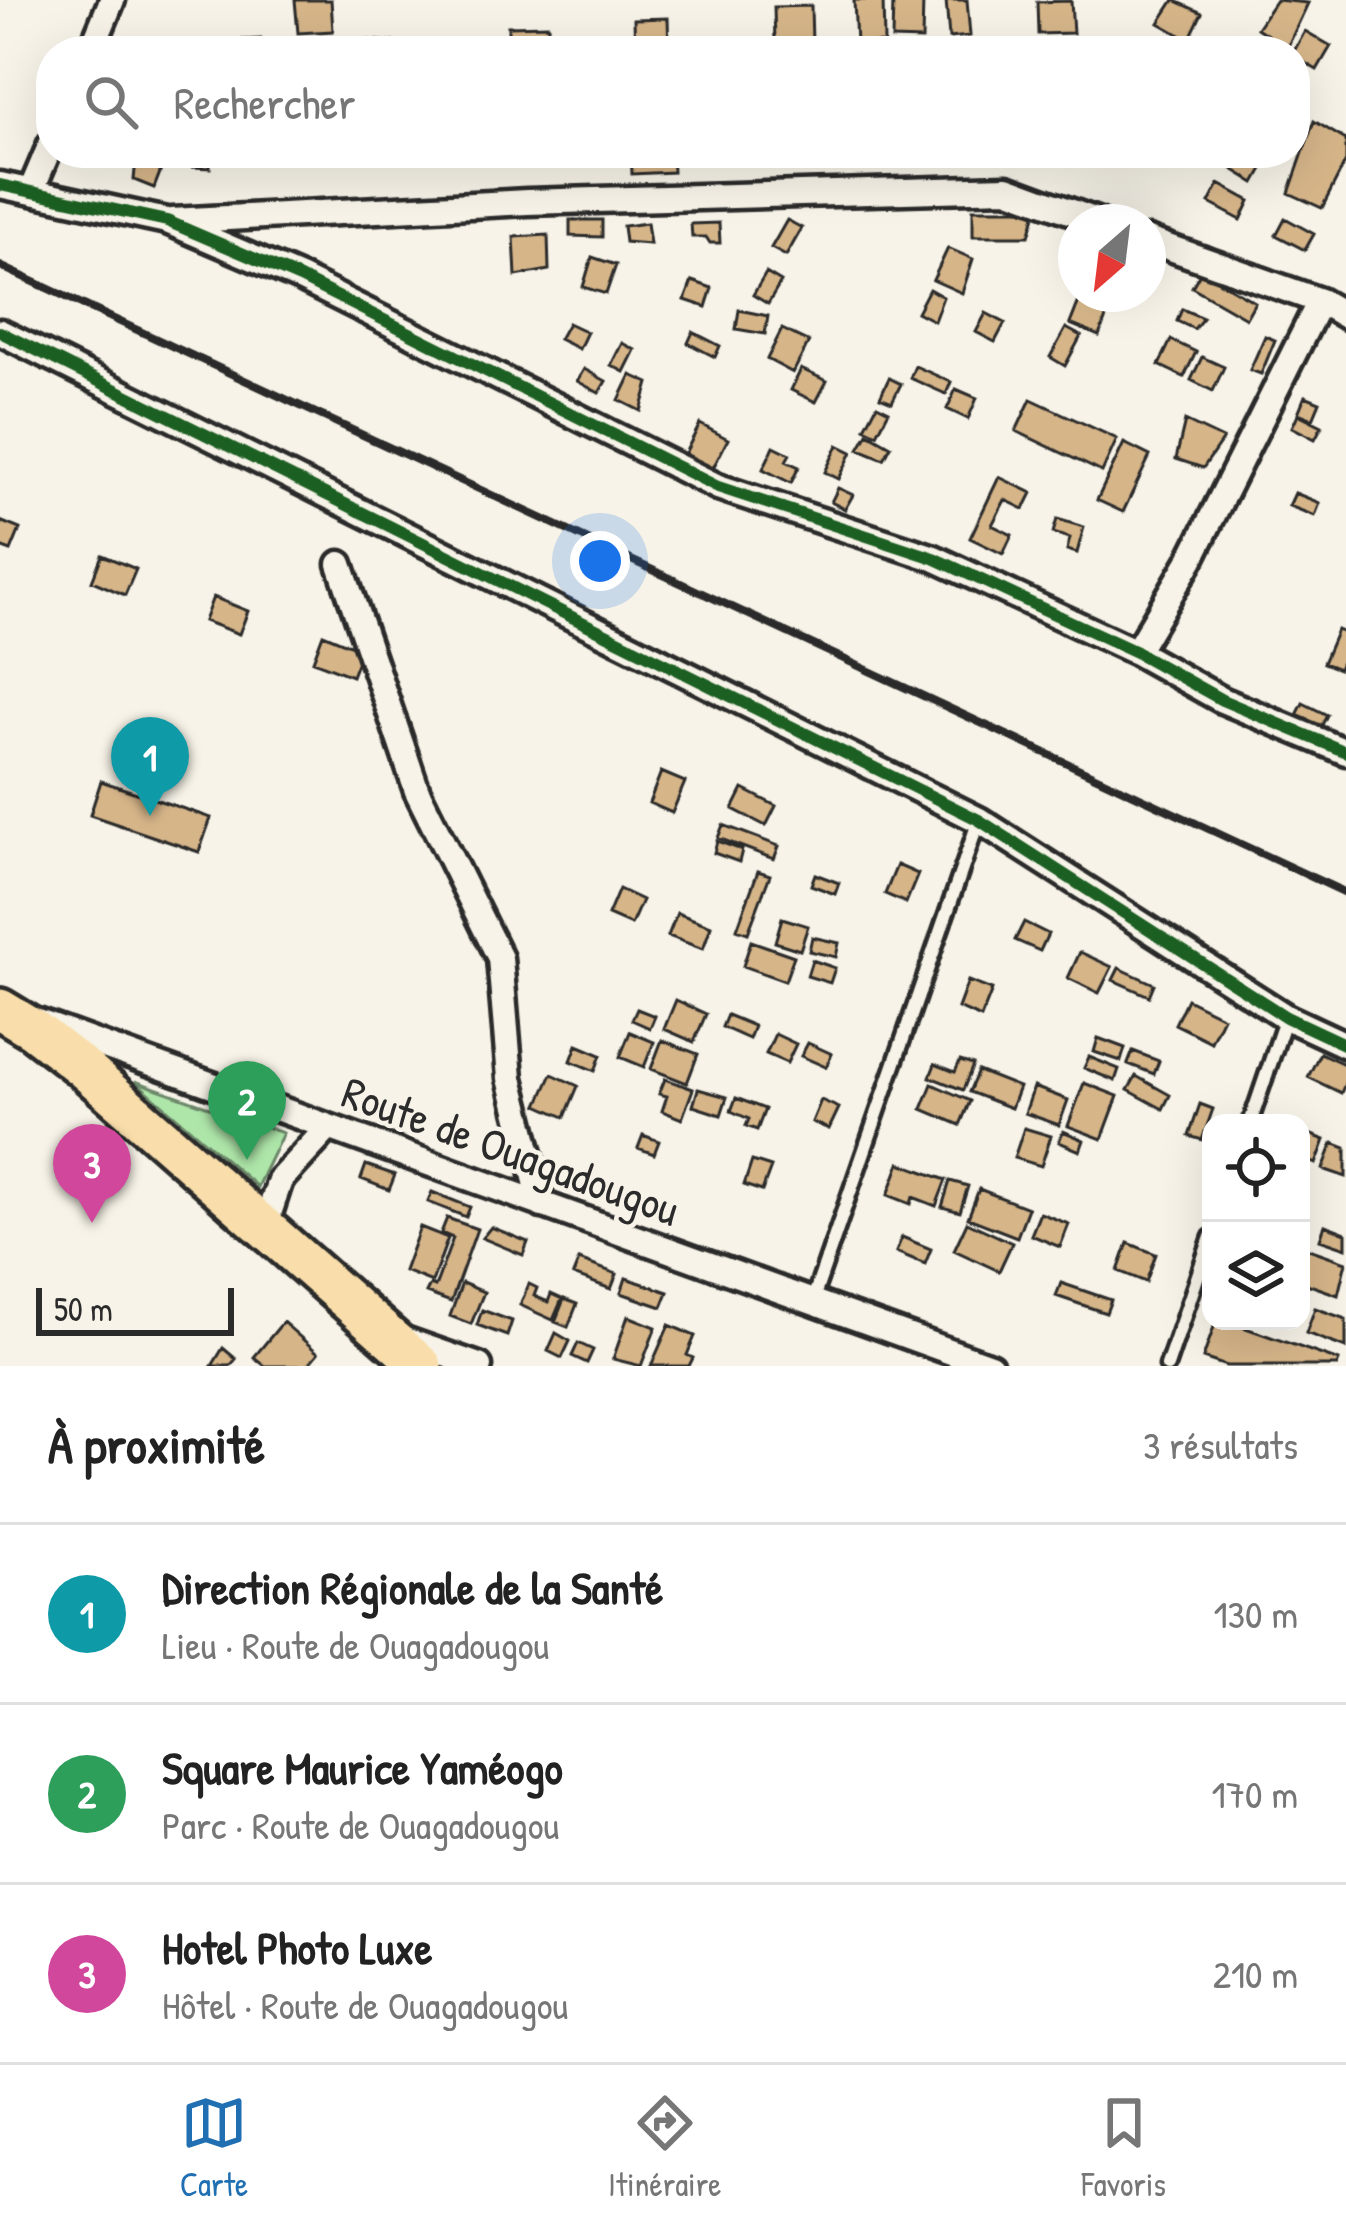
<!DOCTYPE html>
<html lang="fr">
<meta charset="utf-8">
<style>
body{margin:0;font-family:"Patrick Hand",sans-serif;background:#f2f2f2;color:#222}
.controls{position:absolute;right:36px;bottom:36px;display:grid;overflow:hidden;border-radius:24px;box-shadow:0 12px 48px #0002}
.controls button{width:108px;height:108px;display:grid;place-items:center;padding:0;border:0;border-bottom:3px solid #e0e0e0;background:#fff;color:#222;font:60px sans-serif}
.compass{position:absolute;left:1058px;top:204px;width:108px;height:108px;border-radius:50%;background:#fff;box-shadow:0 12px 48px #0002;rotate:208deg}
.scale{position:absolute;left:36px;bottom:30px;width:198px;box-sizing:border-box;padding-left:12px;border:6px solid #2b2b2b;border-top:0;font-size:33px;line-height:42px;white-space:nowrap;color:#2b2b2b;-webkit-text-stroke:9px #f7f3e8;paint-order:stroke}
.you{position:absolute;left:600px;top:561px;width:42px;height:42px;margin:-30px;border:9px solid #fff;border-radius:50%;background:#1a73e8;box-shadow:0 0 0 18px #1a73e833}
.badge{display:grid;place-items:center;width:78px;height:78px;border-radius:50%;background:#1f6fb2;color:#fff;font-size:39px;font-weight:700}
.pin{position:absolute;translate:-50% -99px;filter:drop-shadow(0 3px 6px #0008)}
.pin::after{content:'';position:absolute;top:63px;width:42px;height:36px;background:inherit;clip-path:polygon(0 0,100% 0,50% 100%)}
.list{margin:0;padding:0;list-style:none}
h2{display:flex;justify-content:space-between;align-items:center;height:156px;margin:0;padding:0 48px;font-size:51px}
h2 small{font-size:39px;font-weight:400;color:#767676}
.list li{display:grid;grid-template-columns:78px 1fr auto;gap:36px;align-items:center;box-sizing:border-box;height:180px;padding:0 48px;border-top:3px solid #e0e0e0}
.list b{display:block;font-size:45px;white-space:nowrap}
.list p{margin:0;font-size:39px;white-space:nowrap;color:#767676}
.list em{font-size:39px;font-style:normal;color:#767676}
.icon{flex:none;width:66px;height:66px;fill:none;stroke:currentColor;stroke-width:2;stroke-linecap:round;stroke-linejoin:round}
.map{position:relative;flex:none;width:1346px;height:1366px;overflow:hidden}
.search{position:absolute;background:#fff;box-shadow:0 12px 48px #0002;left:36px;right:36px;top:36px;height:132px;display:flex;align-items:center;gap:30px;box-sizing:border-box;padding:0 42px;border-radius:48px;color:#767676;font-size:45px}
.sheet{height:696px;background:#fff}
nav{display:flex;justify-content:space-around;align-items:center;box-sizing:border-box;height:168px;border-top:3px solid #e0e0e0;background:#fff;font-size:33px;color:#767676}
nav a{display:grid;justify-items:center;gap:6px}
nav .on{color:#1f6fb2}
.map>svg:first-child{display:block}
.green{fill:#aee6a9;stroke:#6c886a;stroke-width:3}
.building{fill:#d6b589;stroke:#2b2b2b;stroke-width:3}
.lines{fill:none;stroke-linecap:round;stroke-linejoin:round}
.lane-casing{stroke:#2b2b2b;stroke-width:21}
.street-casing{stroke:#2b2b2b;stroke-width:33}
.primary-casing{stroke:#2b2b2b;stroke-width:48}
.lane{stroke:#f7f3e8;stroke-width:12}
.street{stroke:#f7f3e8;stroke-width:24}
.primary{stroke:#f9deab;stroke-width:39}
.rail{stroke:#2b2b2b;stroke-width:8}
.cycleway-casing{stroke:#f7f3e8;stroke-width:20}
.cycleway{stroke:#1b5e20;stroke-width:12}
.labels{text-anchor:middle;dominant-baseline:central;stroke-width:9;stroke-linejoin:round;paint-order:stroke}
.street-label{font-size:45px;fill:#2b2b2b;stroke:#f7f3e8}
</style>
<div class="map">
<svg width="1346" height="1366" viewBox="0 0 1346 1366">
<rect width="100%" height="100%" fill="#f7f3e8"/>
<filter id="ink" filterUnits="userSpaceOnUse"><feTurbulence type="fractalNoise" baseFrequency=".00833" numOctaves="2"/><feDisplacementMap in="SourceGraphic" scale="24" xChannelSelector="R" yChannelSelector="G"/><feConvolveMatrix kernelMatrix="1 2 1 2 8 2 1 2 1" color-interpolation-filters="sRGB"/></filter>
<g filter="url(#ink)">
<path class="green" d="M135 1081 283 1133 257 1187Z"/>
<path class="building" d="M295 0H331L333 31 298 33Z
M854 0H883L884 43 856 44Z
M893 0H923L922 40 892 39Z
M946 0H967L970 36 949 38Z
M1174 0 1202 13 1189 40 1159 23Z
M1276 0 1308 3 1287 48 1257 28Z
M1071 1 1073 33 1038 34 1037 2Z
M811 6 812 43H775L774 7Z
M668 18 669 50 635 51 634 19Z
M548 25V51H508V26Z
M1305 31 1331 46 1317 70 1295 57 1294 51Z
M1250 35 1274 51H1237Z
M298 38 299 51H274L273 40Z
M261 39V51H239V40Z
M1142 39 1143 51H1122L1121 41Z
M365 40 394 42 393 51H367Z
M1063 40 1097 43 1096 51H1062Z
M434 41H477L478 51H434Z
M1314 121 1346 140V161L1322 208 1289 193Z
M193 153H211L210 168 192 167Z
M631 153H672L673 172 632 174Z
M1240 153H1272L1255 183 1231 168Z
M136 160 161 170 154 188 134 180Z
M1219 184 1250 201 1241 220 1209 203Z
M973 209H1037L1029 236H973Z
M1285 218 1314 234 1305 250 1276 235Z
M570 220H602V237L570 236Z
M787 220 802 228 786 256 771 248Z
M647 223 650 244 625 242 623 226Z
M719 223 720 243H710L706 237H692L691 224Z
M548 235 549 270 516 276 514 237Z
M948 248 973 259 962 293 933 280Z
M592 257 616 265 606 294 583 287Z
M1201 271 1255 302 1246 318 1192 287Z
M766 273 781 282 768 304 753 295Z
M692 281 712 288 706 307 685 300Z
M929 289 943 297 934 321 917 312Z
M1081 296 1110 307 1099 336 1070 324Z
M1182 309 1203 318 1194 329 1177 321Z
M739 310 768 316 765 334 736 329Z
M986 313 1005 323 995 342 976 332Z
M568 323 587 332 579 349 559 339Z
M1066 328 1081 336 1065 366 1050 357Z
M782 329 809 342 793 373 767 359Z
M693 332 720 346 715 357 688 343Z
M1265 336 1275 340 1261 374 1250 370Z
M1171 340 1196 352 1184 377 1159 365Z
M622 343 635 350 624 372 611 365Z
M1202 357 1224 367 1213 391 1191 380Z
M915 366 951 382 946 394 910 378Z
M584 369 606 381 599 393 577 381Z
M801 369 827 381 816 402 791 390Z
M631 375 649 383 641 411 619 400Z
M889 378 901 384 892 402 880 397Z
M956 389 977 398 968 419 947 409Z
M1305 396 1320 402 1313 419 1298 413Z
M1031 399 1117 439 1102 472 1016 431Z
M877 405 889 411 877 434 865 428Z
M1298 414 1322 426 1315 439 1292 427Z
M1185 421 1223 439 1203 468 1176 459Z
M700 424 728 439 712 470 684 455Z
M868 433 891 446 884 459 859 449Z
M1124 443 1150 456 1123 512 1097 500Z
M838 445 852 452 839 479 825 472Z
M774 446 790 454 786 461 799 467 791 483 763 469Z
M999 477 1032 493 1024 509 1005 500 992 525 1012 535 1003 554 970 538Z
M838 488 853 495 845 509 831 502Z
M1295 493 1320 503 1315 516 1289 506Z
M1057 519 1084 527 1077 553 1067 550 1070 538 1053 533Z
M0 521 20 529 11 551 0 547Z
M102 555 136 569 125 595 92 581Z
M213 597 248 611 239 634 204 621Z
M1337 630 1346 634V652L1339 669 1323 663Z
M323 634 362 650 352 676 313 661Z
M1303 703 1327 715 1321 727 1297 715Z
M661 772 685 782 672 813 649 803Z
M101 781 211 818 199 852 90 815Z
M743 789 776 806 766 826 733 809Z
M723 825 779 846 774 859 718 838Z
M717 841 742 850 739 862 714 853Z
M897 865 918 874 906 903 885 894Z
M758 871 770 875 748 933 737 929Z
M815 874 839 883 835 894 811 885Z
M619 889 642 900 631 925 608 915Z
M677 913 711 926 703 949 668 936Z
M782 918 808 926 800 950 775 942Z
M1024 922 1048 934 1040 951 1015 940Z
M812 937 839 943 836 957 809 951Z
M751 941 794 956 785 981 743 966Z
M1080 952 1112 967 1099 993 1068 978Z
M812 960 835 968 830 983 807 976Z
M1119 968 1154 984 1149 996 1113 980Z
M968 981 992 990 981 1018 958 1008Z
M1187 999 1223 1017 1211 1042 1175 1024Z
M676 1000 706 1014 694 1042 664 1029Z
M637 1009 655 1016 650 1028 632 1020Z
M727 1015 754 1026 749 1039 722 1027Z
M630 1032 654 1042 644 1067 620 1057Z
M775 1034 796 1044 787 1063 766 1054Z
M1098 1038 1125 1048 1121 1061 1094 1052Z
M662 1040 698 1054 687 1083 651 1069Z
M808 1043 832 1054 826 1067 801 1056Z
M577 1045 601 1055 595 1071 571 1061Z
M1133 1051 1159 1061 1154 1074 1128 1064Z
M1320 1053 1346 1065V1081L1341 1093 1308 1077Z
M1089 1057 1119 1069 1115 1081 1084 1068Z
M960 1061 973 1065 963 1090 930 1077 935 1064 955 1072Z
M978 1071 1019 1087 1011 1108 969 1092Z
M552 1074 578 1086 565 1117 538 1105Z
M1136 1076 1170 1095 1163 1109 1128 1090Z
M665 1079 693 1089 682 1119 662 1111 667 1096 659 1094Z
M1084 1083 1118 1096 1102 1139 1068 1126Z
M932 1084 970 1101 960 1125 922 1109Z
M1034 1087 1068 1100 1059 1125 1025 1113Z
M698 1089 727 1097 721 1115 693 1106Z
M736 1098 765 1109 757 1130 746 1126 749 1119 731 1111Z
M821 1100 839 1108 829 1129 812 1122Z
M1200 1104 1213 1109 1202 1140 1189 1136Z
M1024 1128 1051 1136 1041 1166 1014 1158Z
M1063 1131 1084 1140 1080 1151 1059 1142Z
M1301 1131 1325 1140 1316 1164 1301 1158Z
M643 1135 659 1141 654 1154 638 1148Z
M1333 1143 1346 1148V1177L1323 1169Z
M752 1161 771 1167 762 1191 744 1185Z
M900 1163 946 1180 936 1206 913 1197 911 1204 888 1195Z
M366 1165 395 1175 389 1190 361 1179Z
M950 1181 968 1186 960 1212 942 1207Z
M979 1189 1028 1208 1017 1237 968 1218Z
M432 1192 470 1207 466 1217 428 1202Z
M1040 1213 1069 1224 1060 1247 1031 1235Z
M447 1218 477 1229 451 1302 426 1293 430 1285 435 1287 453 1238 441 1233Z
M967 1222 1012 1243 999 1271 954 1250Z
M1325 1225 1346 1233V1248L1320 1239Z
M420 1227 448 1238 432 1282 404 1271Z
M491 1227 528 1242 523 1255 482 1238Z
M902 1237 931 1249 925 1264 896 1252Z
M1128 1243 1156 1254 1146 1282 1118 1271Z
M1306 1248 1346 1262 1338 1295 1301 1282Z
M579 1260 617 1274 611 1289 573 1275Z
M626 1278 668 1292 662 1307 621 1293Z
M462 1283 484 1292 471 1324 450 1316Z
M1061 1283 1111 1300 1106 1313 1056 1296Z
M529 1284 537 1288 534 1296 548 1302 551 1294 562 1299 553 1320 520 1305Z
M564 1299 577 1304 568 1327 555 1322Z
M1315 1308 1346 1319V1348L1306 1333Z
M482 1310 512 1321 507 1336 477 1325Z
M628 1316 656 1327 641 1366 613 1359Z
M1216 1321H1226L1339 1361 1337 1366H1226L1203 1358Z
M283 1322 318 1353 307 1366H265L254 1357Z
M669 1325 695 1336 687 1355 693 1358 689 1366H651Z
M556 1333 570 1341 562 1358 548 1351Z
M578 1343 593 1350 587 1363 572 1356Z
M223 1348 236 1359 230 1366H212Z"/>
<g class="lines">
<g class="lane-casing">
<path id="lane" d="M1250 1123 1286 1017
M812 1302 979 820
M1167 1366 1211 1237"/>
</g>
<g class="street-casing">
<path id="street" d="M91 51 112 0
M0 185 167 221 300 278 718 487 934 558 1136 652 1222 700 1346 752
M31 191 51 144
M172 221 527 202 1007 188 1099 222
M1148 240 1320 301 1346 316
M0 332 979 820 1286 1017 1346 1045
M340 564 417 791 500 958 510 1078 542 1205
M1136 652 1191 559 1320 301
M38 1022 990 1366
M265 1226 280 1180 328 1128
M402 1339 479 1366"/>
</g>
<g class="primary-casing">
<path id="primary" d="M0 1009 33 1029 82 1067 422 1366"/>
</g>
<use href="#lane" class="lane"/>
<use href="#street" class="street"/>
<use href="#primary" class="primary"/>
<path class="rail" d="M0 266 1346 893"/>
<g class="cycleway-casing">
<path id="cycleway" d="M0 185 167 221 300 278 718 487 934 558 1136 652 1222 700 1346 752
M0 332 979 820 1286 1017 1346 1045"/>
</g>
<use href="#cycleway" class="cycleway"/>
</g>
</g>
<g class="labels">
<g class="street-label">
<text transform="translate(511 1150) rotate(20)">Route de Ouagadougou</text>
</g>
</g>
</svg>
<div class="controls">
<button><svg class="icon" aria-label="locate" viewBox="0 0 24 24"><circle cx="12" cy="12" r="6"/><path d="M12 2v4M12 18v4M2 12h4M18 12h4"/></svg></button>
<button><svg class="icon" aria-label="layers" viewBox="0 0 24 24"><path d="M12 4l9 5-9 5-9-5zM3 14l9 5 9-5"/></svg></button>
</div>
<svg class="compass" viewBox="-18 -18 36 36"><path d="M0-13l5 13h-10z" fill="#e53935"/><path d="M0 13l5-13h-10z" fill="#767676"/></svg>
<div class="scale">50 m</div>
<div class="you"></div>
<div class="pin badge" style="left:150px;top:816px;background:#0f9aa8">1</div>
<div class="pin badge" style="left:247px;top:1160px;background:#2e9e5b">2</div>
<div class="pin badge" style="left:92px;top:1223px;background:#d1479c">3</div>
<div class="search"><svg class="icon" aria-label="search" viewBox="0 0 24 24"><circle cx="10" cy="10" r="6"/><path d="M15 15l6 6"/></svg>Rechercher</div>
</div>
<section class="sheet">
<h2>À proximité<small>3 résultats</small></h2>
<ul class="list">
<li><span class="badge" style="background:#0f9aa8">1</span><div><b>Direction Régionale de la Santé</b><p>Lieu · Route de Ouagadougou</p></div><em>130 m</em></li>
<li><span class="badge" style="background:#2e9e5b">2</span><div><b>Square Maurice Yaméogo</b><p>Parc · Route de Ouagadougou</p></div><em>170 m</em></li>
<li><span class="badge" style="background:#d1479c">3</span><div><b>Hotel Photo Luxe</b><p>Hôtel · Route de Ouagadougou</p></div><em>210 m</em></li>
</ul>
</section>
<nav>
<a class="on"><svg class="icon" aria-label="map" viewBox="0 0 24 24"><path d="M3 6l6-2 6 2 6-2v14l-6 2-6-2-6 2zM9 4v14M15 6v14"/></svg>Carte</a>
<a><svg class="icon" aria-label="directions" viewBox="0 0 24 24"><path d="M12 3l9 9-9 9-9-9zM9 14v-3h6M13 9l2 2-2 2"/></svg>Itinéraire</a>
<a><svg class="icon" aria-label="saved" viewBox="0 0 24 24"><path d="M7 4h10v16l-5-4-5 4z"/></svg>Favoris</a>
</nav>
